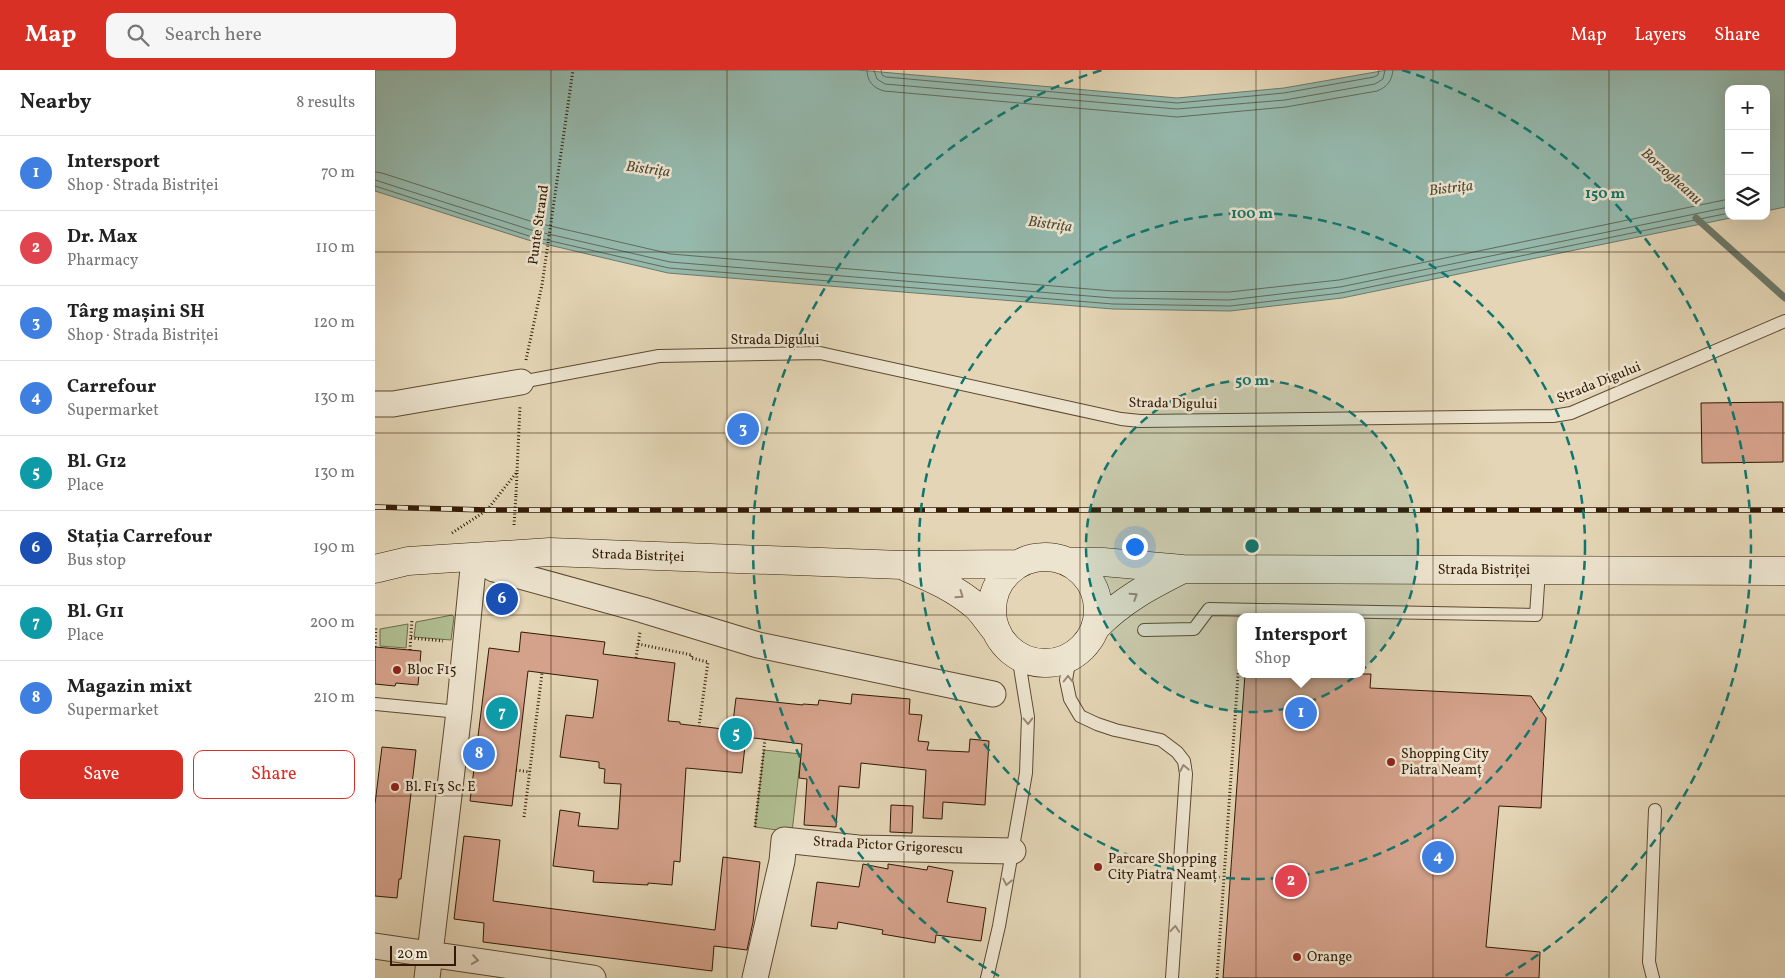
<!DOCTYPE html>
<meta charset="utf-8">
<style>
body{margin:0;font-family:Vollkorn,serif;background:#f6f6f6;color:#222}
.controls{position:absolute;right:15px;top:15px;display:grid;overflow:hidden;border-radius:10px;box-shadow:0 5px 20px #0002}
.controls button{width:45px;height:45px;display:grid;place-items:center;padding:0;border:0;border-bottom:1px solid #e0e0e0;background:#fff;color:#222;font:25px sans-serif}
.scale{position:absolute;left:15px;bottom:12px;width:66px;box-sizing:border-box;padding-left:5px;border:2px solid #321a05;border-top:0;font-size:14px;line-height:18px;white-space:nowrap;color:#321a05;-webkit-text-stroke:4px #ede4cf;paint-order:stroke}
.you{position:absolute;left:759px;top:476px;width:18px;height:18px;margin:-12px;border:4px solid #fff;border-radius:50%;background:#1a73e8;box-shadow:0 0 0 8px #1a73e833}
.badge{display:grid;place-items:center;width:32px;height:32px;border-radius:50%;background:#d93025;color:#fff;font-size:16px;font-weight:700}
.pin{position:absolute;translate:-50% -50%;border:2px solid #fff;box-shadow:0 1px 5px #0006}
.popup{position:absolute;left:862px;top:543px;width:128px;height:65px;box-sizing:border-box;display:grid;place-content:center;border-radius:10px;background:#fff;filter:drop-shadow(0 1px 4px #0005);font-size:16px;white-space:nowrap;color:#767676}
.popup b{font-size:19px;color:#222}
.popup::after{content:'';position:absolute;left:50%;top:100%;margin-left:-10px;border:10px solid transparent;border-top-color:#fff}
.list{margin:0;padding:0;list-style:none}
h2{display:flex;justify-content:space-between;align-items:center;height:65px;margin:0;padding:0 20px;font-size:21px}
h2 small{font-size:16px;font-weight:400;color:#767676}
.list li{display:grid;grid-template-columns:32px 1fr auto;gap:15px;align-items:center;box-sizing:border-box;height:75px;padding:0 20px;border-top:1px solid #e0e0e0}
.list b{display:block;font-size:19px;white-space:nowrap}
.list p{margin:0;font-size:16px;white-space:nowrap;color:#767676}
.list em{font-size:16px;font-style:normal;color:#767676}
.actions{display:flex;gap:10px;padding:15px 20px}
.actions a{flex:1;padding:11px 0;border:1px solid #d93025;border-radius:10px;text-align:center;font-size:18px;color:#d93025}
.actions .main{background:#d93025;color:#fff}
.icon{flex:none;width:28px;height:28px;fill:none;stroke:currentColor;stroke-width:2;stroke-linecap:round;stroke-linejoin:round}
.map{position:relative;flex:none;width:1410px;height:908px;overflow:hidden}
header{display:flex;align-items:center;gap:30px;box-sizing:border-box;height:70px;padding:0 25px;background:#d93025;color:#fff}
header strong{font-size:24px}
nav{display:flex;gap:28px;margin-inline-start:auto;font-size:18px}
.search{width:350px;height:45px;background:#f6f6f6;display:flex;align-items:center;gap:12px;box-sizing:border-box;padding:0 18px;border-radius:10px;color:#767676;font-size:19px}
main{display:flex}
aside{flex:1;background:#fff}
.map>svg:first-child{display:block}
.green{fill:#b0be90;stroke:#716c4a}
.water{fill:#95b9ad;stroke:#6d796a}
.lines{fill:none;stroke-linecap:round;stroke-linejoin:round}
.shore{stroke:#646a59;stroke-width:1}
.stream{stroke:#6d796a;stroke-width:7}
.building{fill:#d4a18a;stroke:#321a05}
.lane-casing{stroke:#5e4931;stroke-width:14}
.street-casing{stroke:#5e4931;stroke-width:27}
.secondary-casing{stroke:#321a05;stroke-width:29}
.path{stroke:#321a05;stroke-width:3;stroke-dasharray:1 2.5;stroke-linecap:butt}
.lane{stroke:#ede4cf;stroke-width:12}
.street{stroke:#ede4cf;stroke-width:25}
.secondary{stroke:#ede4cf;stroke-width:28}
.rail-casing{stroke:#321a05;stroke-width:5.5}
.rail{stroke:#ede4cf;stroke-width:4;stroke-dasharray:11;stroke-linecap:butt}
.path-bridge{stroke:#321a05;stroke-width:3;stroke-dasharray:1 2.5;stroke-linecap:butt}
.oneway{stroke:#998974}
.grid{fill:none;stroke:#321a05;stroke-width:1;stroke-opacity:0.55}
.ring{fill:none;stroke:#0f766e;stroke-width:2.5;stroke-dasharray:9 6}
.poi-dot{fill:#8f2418;stroke:#ede4cf;stroke-width:2}
.labels{text-anchor:middle;dominant-baseline:central;stroke-width:5;stroke-linejoin:round;paint-order:stroke}
.street-label{font-size:14px;fill:#321a05;stroke:#ede4cf}
.poi-label{font-size:14px;fill:#321a05;stroke:#ede4cf;text-anchor:start}
.water-label{font-size:15px;font-style:italic;fill:#504a37;stroke:#ede4cf}
.centre{fill:#0f766e;stroke:#ede4cf;stroke-width:2.5}
.ring-label{font-size:15px;text-anchor:middle;font-weight:bold;fill:#0f766e;stroke:#ede4cf;stroke-width:5;stroke-linejoin:round;paint-order:stroke}
</style>
<header>
<strong>Map</strong>
<div class="search"><svg class="icon" aria-label="search" viewBox="0 0 24 24"><circle cx="10" cy="10" r="6"/><path d="M15 15l6 6"/></svg>Search here</div>
<nav><a>Map</a><a>Layers</a><a>Share</a></nav>
</header>
<main>
<aside>
<h2>Nearby<small>8 results</small></h2>
<ul class="list">
<li><span class="badge" style="background:#3f7fe0">1</span><div><b>Intersport</b><p>Shop · Strada Bistriței</p></div><em>70 m</em></li>
<li><span class="badge" style="background:#e0444e">2</span><div><b>Dr. Max</b><p>Pharmacy</p></div><em>110 m</em></li>
<li><span class="badge" style="background:#3f7fe0">3</span><div><b>Târg mașini SH</b><p>Shop · Strada Bistriței</p></div><em>120 m</em></li>
<li><span class="badge" style="background:#3f7fe0">4</span><div><b>Carrefour</b><p>Supermarket</p></div><em>130 m</em></li>
<li><span class="badge" style="background:#0f9aa8">5</span><div><b>Bl. G12</b><p>Place</p></div><em>130 m</em></li>
<li><span class="badge" style="background:#1a4fb4">6</span><div><b>Stația Carrefour</b><p>Bus stop</p></div><em>190 m</em></li>
<li><span class="badge" style="background:#0f9aa8">7</span><div><b>Bl. G11</b><p>Place</p></div><em>200 m</em></li>
<li><span class="badge" style="background:#3f7fe0">8</span><div><b>Magazin mixt</b><p>Supermarket</p></div><em>210 m</em></li>
</ul>
<div class="actions"><a class="main">Save</a><a>Share</a></div>
</aside>
<div class="map">
<svg width="1410" height="908" viewBox="0 0 1410 908">
<rect width="100%" height="100%" fill="#e3d5b5"/>
<filter id="stains"><feTurbulence type="fractalNoise" baseFrequency=".004" numOctaves="4"/><feColorMatrix values="0 0 0 0 .2 0 0 0 0 .09 0 0 0 0 .02 0 0 0 .5 -.17"/></filter>
<radialGradient id="worn" r=".72"><stop offset=".6" stop-color="#630" stop-opacity="0"/><stop offset="1" stop-color="#630" stop-opacity=".3"/></radialGradient>
<path class="green" d="M77 545 79 547 76 570 39 567 41 552Z
M33 554 31 578 5 576V559Z
M389 680 426 684 417 762 380 757Z"/>
<path class="water" d="M0 0H483L802 28 909 18 1012 0H1410V137L1391 141V19H1354V146H1365L967 228 855 241 738 239 293 203 153 170 0 121Z"/>
<g class="lines">
<path class="shore" d="M492 0C492 11 498 18 509 21L802 47 911 37 1002 21C1012 17 1017 11 1018 0
M499 0 502 9 510 14 802 39 910 30 1000 14 1008 9 1010 0
M506 0 507 5 511 7 802 33 909 23 999 7 1003 5 1004 0
M0 102 7 103 158 152 296 184 738 221 854 222 964 210 1354 129
M0 110 156 160 295 192 738 228 854 230 965 217 1354 137
M0 116 154 166 294 198 738 234 855 236 966 223 1354 143"/>
<path class="stream" d="M1321 148 1410 228"/>
</g>
<path class="building" d="M1408 332V392L1327 393 1326 333Z
M146 562 230 572 228 584 300 593 293 651 305 652V654L357 660 361 628 428 635V634L443 635 444 630 476 634 477 624 535 629 534 644 547 645 543 671 554 672 552 680 594 682 595 669 614 671 610 735 568 732 567 749 548 748 551 700 486 693 484 718 464 716 461 757 429 755 432 709 424 708 427 674 371 667 367 703 311 698 305 792 299 791 297 815 273 813V815L218 812 219 801 178 796 185 740 205 743 203 756 243 759 246 714 229 713 230 699 224 698V692L185 687 191 645 218 648 223 610 153 601 137 736 95 731 114 578 144 582Z
M0 577 46 581 43 615 21 613 20 616 0 614Z
M870 604H996L995 618 1156 626 1171 648 1166 738 1124 736 1111 877 1165 882 1164 908H848Z
M7 677 41 680 26 809H24L22 828 0 826V734Z
M516 735 538 736 537 763 515 762Z
M89 766 125 770 118 831 340 860 348 787 385 792 378 852 372 880 339 876 337 901 108 872 109 853 79 849Z
M488 794 513 799V794L552 800 553 796 578 801 572 832 611 838 606 871 561 865 560 873 507 864 508 860 463 852 462 859 436 856 442 812 484 817Z"/>
<g class="lines">
<g class="lane-casing">
<path id="lane" d="M146 312 284 286 445 283 746 349 765 351 1178 346 1196 343 1410 251
M769 560 819 559 834 539 1161 545 1164 500
M695 587 691 610 695 629 705 646 722 654 740 660 786 670 802 682 809 691 811 704 797 908
M0 634 84 642
M612 908 624 856 651 703 653 647 643 585
M1278 908 1274 892 1280 740"/>
</g>
<g class="street-casing">
<path id="street" d="M0 334H18L146 312
M0 876 218 908
M52 908 84 642 99 488 119 499 268 540 383 575 618 624
M380 908 407 791 409 770 483 778 638 781"/>
</g>
<g class="secondary-casing">
<path id="secondary" d="M617 540a53 53 0 1 1 106 0a53 53 0 1 1-106 0Z
M694 492H728L808 499 1410 501
M533 498C557 508 581 519 602 537 609 544 615 554 622 562
M0 499 33 491 175 482 527 495 643 494
M721 557C747 530 776 515 808 499"/>
</g>
<path class="path" d="M151 290 167 215 198 0
M141 425 142 403
M77 463 112 440 142 402 145 336
M36 568 68 571
M263 574 317 585 316 588 333 592 324 656
M0 577 1 556
M35 580 37 549
M261 588 265 562
M141 700 155 702
M149 747 167 603
M380 757 390 669
M842 908 866 562"/>
<use href="#lane" class="lane"/>
<use href="#street" class="street"/>
<use href="#secondary" class="secondary"/>
<g class="rail-casing">
<path id="rail" d="M0 437 112 440H1410"/>
</g>
<use href="#rail" class="rail"/>
<path class="path-bridge" d="M139 455 141 425"/>
</g>
<defs><path id="oneway-chevron" d="M-2-3.5L2.5 0L-2 3.5" fill="none" stroke-width="1.6" stroke-linecap="round" stroke-linejoin="round" transform="scale(1.25)"/></defs>
<g class="oneway">
<use href="#oneway-chevron" transform="translate(585 525) rotate(35)"/>
<use href="#oneway-chevron" transform="translate(759 526) rotate(-33)"/>
<use href="#oneway-chevron" transform="translate(693 609) rotate(-90)"/>
<use href="#oneway-chevron" transform="translate(653 651) rotate(89)"/>
<use href="#oneway-chevron" transform="translate(809 698) rotate(-101)"/>
<use href="#oneway-chevron" transform="translate(632 812) rotate(101)"/>
<use href="#oneway-chevron" transform="translate(800 859) rotate(-86)"/>
<use href="#oneway-chevron" transform="translate(100 890) rotate(9)"/>
</g>
<path class="grid" d="M176 0V908M352 0V908M529 0V908M705 0V908M881 0V908M1058 0V908M1234 0V908M0 182H1410M0 363H1410M0 545H1410M0 726H1410"/>
<circle cx="877" cy="476" r="166" fill="#0f766e" fill-opacity=".12"/>
<g class="ring">
<circle cx="877" cy="476" r="166"/>
<circle cx="877" cy="476" r="333"/>
<path d="M624 906A499 499 0 0 1 727 0M1027 0A499 499 0 0 1 1130 906"/>
</g>
<g class="poi-dot">
<circle cx="22" cy="600" r="5"/>
<circle cx="1016" cy="692" r="5"/>
<circle cx="20" cy="717" r="5"/>
<circle cx="723" cy="797" r="5"/>
<circle cx="922" cy="887" r="5"/>
</g>
<g class="labels">
<g class="street-label">
<text transform="translate(164 155) rotate(-82)">Punte Strand</text>
<text x="400" y="270">Strada Digului</text>
<text transform="translate(1224 313) rotate(-22)">Strada Digului</text>
<text transform="translate(798 334) rotate(1)">Strada Digului</text>
<text transform="translate(263 486) rotate(2)">Strada Bistriței</text>
<text x="1109" y="500">Strada Bistriței</text>
<text transform="translate(513 776) rotate(3)">Strada Pictor Grigorescu</text>
</g>
<g class="poi-label">
<text x="32" y="600">Bloc F15</text>
<text x="1026" y="684">Shopping City<tspan x="1026" dy="16">Piatra Neamț</tspan></text>
<text x="30" y="717">Bl. F13 Sc. E</text>
<text x="733" y="789">Parcare Shopping<tspan x="733" dy="16">City Piatra Neamț</tspan></text>
<text x="932" y="887">Orange</text>
</g>
<g class="water-label">
<text transform="translate(273 100) rotate(8)">Bistrița</text>
<text transform="translate(1296 107) rotate(42)">Borzogheanu</text>
<text transform="translate(1076 119) rotate(-7)">Bistrița</text>
<text transform="translate(675 155) rotate(8)">Bistrița</text>
</g>
</g>
<circle cx="877" cy="476" r="8" class="centre"/>
<g class="ring-label">
<text x="1230" y="128">150 m</text>
<text x="877" y="148">100 m</text>
<text x="877" y="315">50 m</text>
</g>
<rect width="100%" height="100%" filter="url(#stains)"/>
<rect width="100%" height="100%" fill="url(#worn)"/>
</svg>
<div class="controls">
<button>+</button>
<button>−</button>
<button><svg class="icon" aria-label="layers" viewBox="0 0 24 24"><path d="M12 4l9 5-9 5-9-5zM3 14l9 5 9-5"/></svg></button>
</div>
<div class="scale">20 m</div>
<div class="you"></div>
<div class="pin badge" style="left:926px;top:643px;background:#3f7fe0">1</div>
<div class="popup"><b>Intersport</b>Shop</div>
<div class="pin badge" style="left:916px;top:811px;background:#e0444e">2</div>
<div class="pin badge" style="left:368px;top:359px;background:#3f7fe0">3</div>
<div class="pin badge" style="left:1063px;top:787px;background:#3f7fe0">4</div>
<div class="pin badge" style="left:361px;top:664px;background:#0f9aa8">5</div>
<div class="pin badge" style="left:127px;top:529px;background:#1a4fb4">6</div>
<div class="pin badge" style="left:127px;top:643px;background:#0f9aa8">7</div>
<div class="pin badge" style="left:104px;top:684px;background:#3f7fe0">8</div>
</div>
</main>
